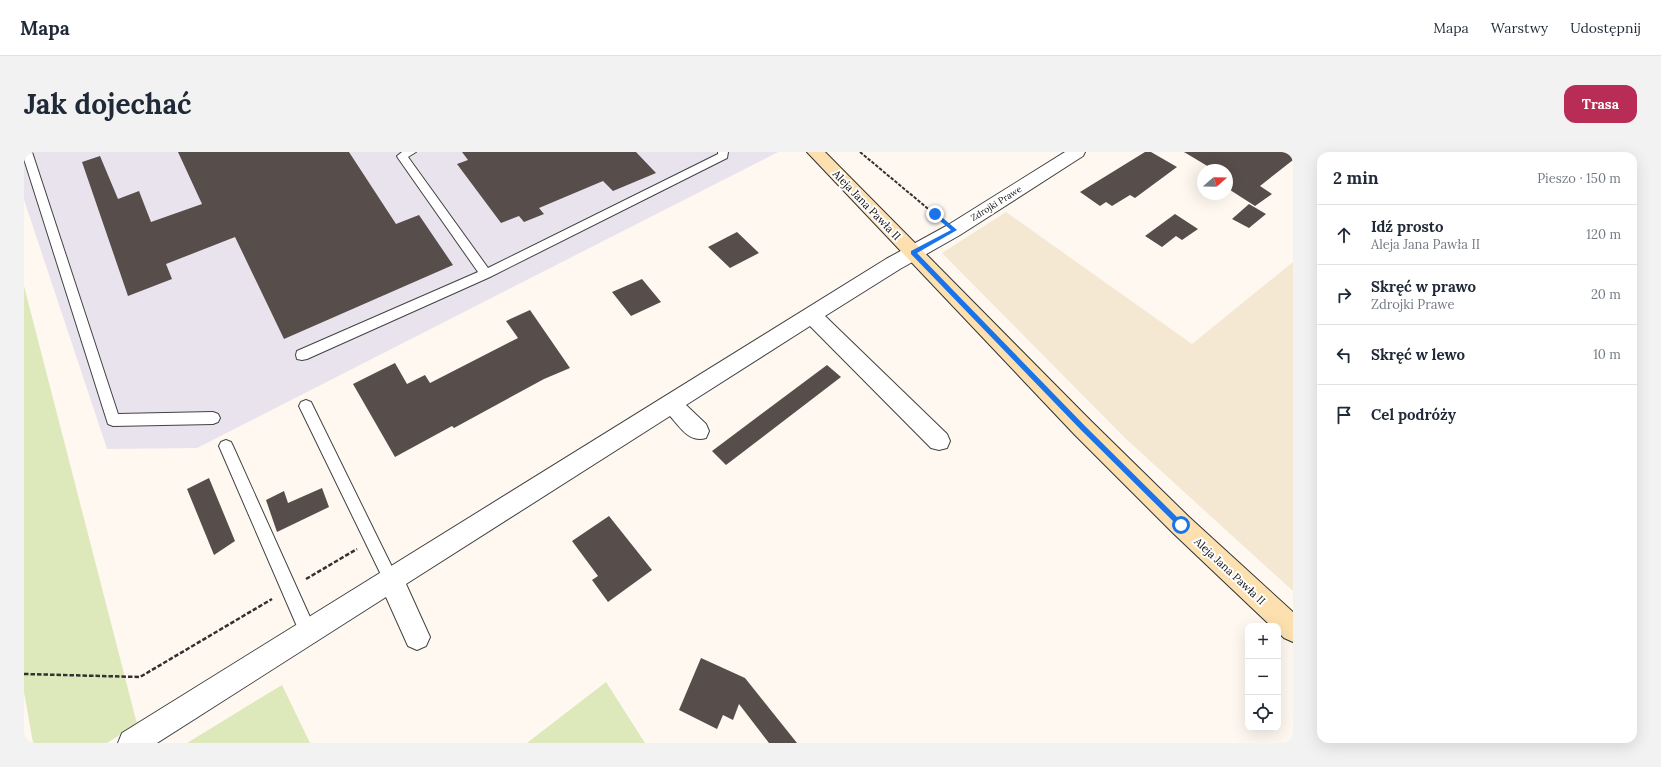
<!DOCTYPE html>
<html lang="pl">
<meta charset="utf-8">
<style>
body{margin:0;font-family:Lora,serif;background:#f2f2f3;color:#1f2937}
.controls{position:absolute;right:12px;bottom:12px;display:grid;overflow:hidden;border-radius:8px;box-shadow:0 4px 16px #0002}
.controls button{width:36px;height:36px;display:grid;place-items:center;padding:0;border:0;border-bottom:1px solid #e0e1e3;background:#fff;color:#1f2937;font:20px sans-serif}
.compass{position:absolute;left:1173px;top:12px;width:36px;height:36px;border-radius:50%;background:#fff;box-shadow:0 4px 16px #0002;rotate:70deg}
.stop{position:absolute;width:12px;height:12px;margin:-9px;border:3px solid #1a73e8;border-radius:50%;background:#fff}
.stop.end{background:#1a73e8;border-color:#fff;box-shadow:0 1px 4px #0008}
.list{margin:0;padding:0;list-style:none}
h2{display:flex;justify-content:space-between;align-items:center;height:52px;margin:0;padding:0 16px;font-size:17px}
h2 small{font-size:13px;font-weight:400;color:#747a83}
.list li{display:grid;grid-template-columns:26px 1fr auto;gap:12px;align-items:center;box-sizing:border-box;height:60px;padding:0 16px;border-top:1px solid #e0e1e3}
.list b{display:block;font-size:15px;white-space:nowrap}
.list p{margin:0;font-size:13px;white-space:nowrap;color:#747a83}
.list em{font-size:13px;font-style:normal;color:#747a83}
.icon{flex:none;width:22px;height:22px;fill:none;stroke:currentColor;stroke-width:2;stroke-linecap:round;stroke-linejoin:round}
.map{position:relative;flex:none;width:1269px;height:591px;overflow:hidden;border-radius:12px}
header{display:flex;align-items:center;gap:24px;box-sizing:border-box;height:56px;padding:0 20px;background:#fff;border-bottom:1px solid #e0e1e3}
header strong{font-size:19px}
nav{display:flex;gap:22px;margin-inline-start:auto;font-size:14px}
.intro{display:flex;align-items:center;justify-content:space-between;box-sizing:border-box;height:96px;padding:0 24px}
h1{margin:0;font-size:28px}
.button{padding:10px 18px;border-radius:12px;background:#b92c55;color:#fff;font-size:14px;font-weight:700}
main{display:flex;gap:24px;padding:0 24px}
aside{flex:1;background:#fff;border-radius:12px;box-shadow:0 4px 16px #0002}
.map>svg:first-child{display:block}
.industrial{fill:#e9e3ed}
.farmland{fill:#f4e8d2}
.green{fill:#dde8bb}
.building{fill:#574d4b}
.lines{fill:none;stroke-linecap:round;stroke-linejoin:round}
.service-casing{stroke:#424242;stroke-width:2}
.minor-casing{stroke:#424242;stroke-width:2}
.secondary-casing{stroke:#313131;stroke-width:2}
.path-far1{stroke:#313131;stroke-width:2;stroke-dasharray:3.5 1.5;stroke-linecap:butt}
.path{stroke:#313131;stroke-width:2.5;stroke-dasharray:4.5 2;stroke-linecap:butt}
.service{fill:#fff;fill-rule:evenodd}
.minor{fill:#fff;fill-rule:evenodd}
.secondary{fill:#fce0af;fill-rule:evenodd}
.route{fill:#1a73e8}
.labels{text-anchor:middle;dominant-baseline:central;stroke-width:4;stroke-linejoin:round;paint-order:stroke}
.far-street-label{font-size:9px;fill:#0f0f0f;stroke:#fff}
.street-label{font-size:11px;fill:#0f0f0f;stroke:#fff}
</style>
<header>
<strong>Mapa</strong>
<nav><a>Mapa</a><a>Warstwy</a><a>Udostępnij</a></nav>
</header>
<div class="intro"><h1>Jak dojechać</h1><a class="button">Trasa</a></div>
<main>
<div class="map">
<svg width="1269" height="591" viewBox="0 0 1269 591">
<rect width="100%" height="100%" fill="#fef8f1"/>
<path class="industrial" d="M0 0H754L173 296 83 297 0 48Z"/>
<path class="farmland" d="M982 60 1168 192 1269 110V439L1102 287 918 101Z"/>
<path class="green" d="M0 134 113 572 83 591H9L0 540Z
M582 530 621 591H503Z
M258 533 286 591H163Z"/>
<path class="building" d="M154 0H325L372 72 395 63 429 113 260 187 211 85 142 112 148 127 104 144 58 10 76 4 94 47 115 39 127 70 178 52Z
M438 0H612L632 21 589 39 579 29 515 56 520 62 500 70 495 64 477 71 433 12 444 8Z
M1121 0H1127L1153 15 1111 46 1106 43 1088 54 1082 50 1076 54 1056 40Z
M1160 0H1269V8L1236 34 1248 42 1231 54 1203 36V18H1190Z
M1225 52 1242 62 1225 76 1208 67Z
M1151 62 1174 77 1158 88 1152 84 1138 95 1121 84Z
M713 80 735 101 706 116 684 95Z
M618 127 637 150 607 164 588 140Z
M506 158 546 216 520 227 430 276 428 274 371 305 329 232 371 211 383 232 401 223 406 231 494 186 482 169Z
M803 213 817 225 702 313 688 299Z
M185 326 211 389 190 403 163 337Z
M298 336 305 355 253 380 242 348 260 339 264 351Z
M585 364 628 418 584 450 568 428 574 424 548 389Z
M677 506 721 526 773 591H745L715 552 709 568 699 563 693 577 655 558Z"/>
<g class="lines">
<g class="service-casing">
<path id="service" d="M0 0H8L94 262 189 260 194 262 196 266 194 270 189 272 89 274 84 272 0 7Z
M378 0H392L384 5 464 116 694 2V0H704L703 6 466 125 283 207 278 208 273 207 272 203 273 199 454 120 374 6 373 4Z
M282 248 287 250 372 423 375 428 372 433 367 435 362 433 275 254 277 250Z
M202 288 207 290 209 294 290 474 292 480 290 486 284 488 278 486 195 294 197 290Z"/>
</g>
<g class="minor-casing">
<path id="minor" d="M1041 0H1061L1059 4 936 83 876 117 801 164 923 282 926 289 923 296 915 298 907 296 786 174 662 253 682 272 685 279 682 286C665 291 656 275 646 264L382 432 406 485 402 494 393 498 384 494 362 445 133 591H94L98 581 862 107 924 73Z"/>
</g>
<g class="secondary-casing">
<path id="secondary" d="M783 0H801L1067 269 1165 365 1269 460V490L1260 486 1254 480V474H1247L1149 381 1051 283Z"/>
</g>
<path class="path-far1" d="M836 0 914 65"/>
<path class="path" d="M282 427 333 397
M0 522 116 525 248 447"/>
<use href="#service" class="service"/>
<use href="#minor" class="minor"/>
<use href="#secondary" class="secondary"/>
</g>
<path class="route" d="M909 61H913L933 78 893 101 1061 274 1159 371V375H1155L1057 278 887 102V99L927 78 909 63Z"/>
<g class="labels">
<g class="far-street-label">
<text transform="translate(972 51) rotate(-32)">Zdrojki Prawe</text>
</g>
<g class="street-label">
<text transform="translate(843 53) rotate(46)">Aleja Jana Pawła II</text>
<text transform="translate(1206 419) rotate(43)">Aleja Jana Pawła II</text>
</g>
</g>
</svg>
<div class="controls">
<button>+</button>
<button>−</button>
<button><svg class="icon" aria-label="locate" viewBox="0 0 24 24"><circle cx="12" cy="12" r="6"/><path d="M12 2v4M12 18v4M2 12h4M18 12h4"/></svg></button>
</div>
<svg class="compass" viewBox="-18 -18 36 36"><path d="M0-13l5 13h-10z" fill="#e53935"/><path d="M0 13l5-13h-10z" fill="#747a83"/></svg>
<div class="stop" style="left:1157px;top:373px"></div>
<div class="stop end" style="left:911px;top:62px"></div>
</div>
<aside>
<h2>2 min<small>Pieszo · 150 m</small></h2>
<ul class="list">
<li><svg class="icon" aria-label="ahead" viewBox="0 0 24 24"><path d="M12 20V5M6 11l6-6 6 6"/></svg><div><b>Idź prosto</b><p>Aleja Jana Pawła II</p></div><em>120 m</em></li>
<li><svg class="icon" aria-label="right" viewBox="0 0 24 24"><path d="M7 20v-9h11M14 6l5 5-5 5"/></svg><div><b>Skręć w prawo</b><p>Zdrojki Prawe</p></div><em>20 m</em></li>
<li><svg class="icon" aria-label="left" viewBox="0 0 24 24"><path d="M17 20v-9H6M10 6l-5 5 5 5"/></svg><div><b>Skręć w lewo</b></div><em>10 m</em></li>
<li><svg class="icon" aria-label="arrive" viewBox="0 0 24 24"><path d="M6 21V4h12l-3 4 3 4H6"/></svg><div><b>Cel podróży</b></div></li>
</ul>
</aside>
</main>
